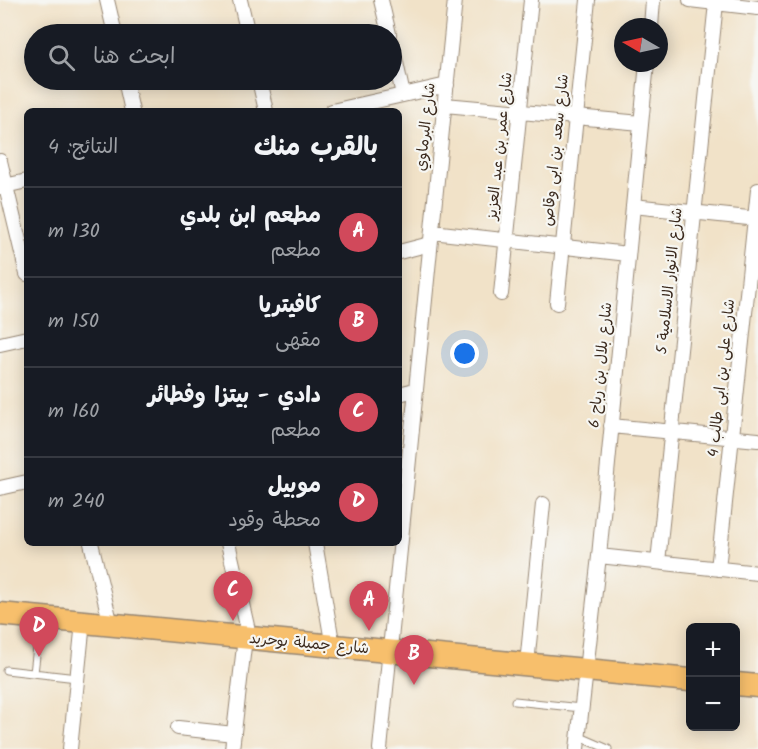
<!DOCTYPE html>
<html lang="ar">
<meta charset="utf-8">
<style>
body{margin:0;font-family:Kalam,"Playpen Sans Arabic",sans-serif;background:#242831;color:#f1f3f6;direction:rtl}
.controls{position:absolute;right:18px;bottom:18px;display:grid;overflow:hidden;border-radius:9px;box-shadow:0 3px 15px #0003}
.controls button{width:54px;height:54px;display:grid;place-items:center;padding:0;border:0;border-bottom:2px solid #363941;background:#171b24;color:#f1f3f6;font:30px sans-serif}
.compass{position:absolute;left:614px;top:18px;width:54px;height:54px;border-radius:50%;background:#171b24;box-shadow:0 3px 15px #0003;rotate:279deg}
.you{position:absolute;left:465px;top:354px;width:21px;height:21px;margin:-15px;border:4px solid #fff;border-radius:50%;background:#1a73e8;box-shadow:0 0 0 9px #1a73e833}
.badge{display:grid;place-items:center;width:39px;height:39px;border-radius:50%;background:#d1495b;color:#fff;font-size:20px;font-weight:700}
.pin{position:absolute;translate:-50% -50px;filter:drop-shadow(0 2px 3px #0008)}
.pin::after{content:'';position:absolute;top:32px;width:21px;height:18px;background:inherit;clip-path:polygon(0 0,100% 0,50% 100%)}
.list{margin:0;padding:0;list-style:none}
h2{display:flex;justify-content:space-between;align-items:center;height:78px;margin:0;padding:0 24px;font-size:26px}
h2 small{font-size:20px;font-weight:400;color:#9ea1a6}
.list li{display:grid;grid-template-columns:39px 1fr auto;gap:18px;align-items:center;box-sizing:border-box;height:90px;padding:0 24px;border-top:2px solid #363941}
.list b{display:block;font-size:22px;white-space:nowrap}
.list p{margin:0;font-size:20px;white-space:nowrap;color:#9ea1a6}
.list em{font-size:20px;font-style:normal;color:#9ea1a6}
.icon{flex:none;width:33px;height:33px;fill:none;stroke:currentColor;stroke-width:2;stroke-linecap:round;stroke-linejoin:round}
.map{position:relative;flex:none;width:758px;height:749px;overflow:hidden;direction:ltr}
.search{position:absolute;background:#171b24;box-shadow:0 3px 15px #0003;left:24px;top:24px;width:378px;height:66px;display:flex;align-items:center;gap:15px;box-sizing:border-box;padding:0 21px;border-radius:33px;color:#9ea1a6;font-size:22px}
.panel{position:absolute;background:#171b24;box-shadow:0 3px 15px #0003;left:24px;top:108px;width:378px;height:438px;border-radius:9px;direction:rtl}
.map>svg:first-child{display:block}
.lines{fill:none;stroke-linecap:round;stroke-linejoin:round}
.service-casing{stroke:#968673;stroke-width:9}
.minor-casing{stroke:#968673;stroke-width:16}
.primary-casing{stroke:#968673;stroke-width:25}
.service{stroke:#fff;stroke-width:7}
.minor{stroke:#fff;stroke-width:14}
.primary{stroke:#f7bf6c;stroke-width:22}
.labels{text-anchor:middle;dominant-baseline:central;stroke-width:4.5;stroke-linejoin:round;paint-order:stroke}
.street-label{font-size:15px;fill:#3b2a1e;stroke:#f6f6f2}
</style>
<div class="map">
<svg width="758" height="749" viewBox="0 0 758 749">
<rect width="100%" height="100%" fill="#f6f6f2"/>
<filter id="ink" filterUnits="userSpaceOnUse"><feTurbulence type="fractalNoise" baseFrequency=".0167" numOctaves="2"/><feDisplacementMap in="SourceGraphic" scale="12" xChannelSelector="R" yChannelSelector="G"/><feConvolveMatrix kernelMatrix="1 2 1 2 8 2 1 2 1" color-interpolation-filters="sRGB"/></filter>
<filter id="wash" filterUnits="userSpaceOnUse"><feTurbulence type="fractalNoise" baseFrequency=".008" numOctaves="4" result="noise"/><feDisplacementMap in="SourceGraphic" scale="24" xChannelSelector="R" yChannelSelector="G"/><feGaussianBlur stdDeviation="1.35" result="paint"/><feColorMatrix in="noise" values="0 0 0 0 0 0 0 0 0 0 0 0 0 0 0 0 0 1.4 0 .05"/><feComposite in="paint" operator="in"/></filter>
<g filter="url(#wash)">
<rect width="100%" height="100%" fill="#f1e2c8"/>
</g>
<g filter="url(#ink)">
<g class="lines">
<g class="service-casing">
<path id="service" d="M6 670 77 678
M34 673 40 621
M515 701 581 708
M578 736 608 749"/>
</g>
<g class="minor-casing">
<path id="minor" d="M107 0 115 34
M240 0 248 34
M381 0 389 34
M690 0 758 8
M651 27 653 0
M392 44 403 95
M125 80 132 111
M259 80 266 111
M445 105 641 123
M332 111 447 85
M0 161 27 274
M0 187 27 181
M633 206 758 219
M432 232 628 254
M399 252 430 244
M501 294 531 0
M557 303 588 0
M0 344 27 338
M399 394 415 390
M611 426 758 440
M0 488 27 482
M91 543 111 625
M228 543 250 639
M315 543 333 647
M599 556 758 573
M658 562 716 3
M718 569 758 190
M527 664 543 504
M178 728 234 734
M70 749 83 622
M232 749 245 638
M380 749 455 0
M577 749 599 556 647 63"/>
</g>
<g class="primary-casing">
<path id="primary" d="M0 614 690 680
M736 684 758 686"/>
</g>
<use href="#service" class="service"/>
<use href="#minor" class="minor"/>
<use href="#primary" class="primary"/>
</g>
</g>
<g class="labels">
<g class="street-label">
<text transform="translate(426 127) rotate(-84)">شارع البرماوي</text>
<text transform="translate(500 146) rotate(-84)">شارع عمر بن عبد العزيز</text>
<text transform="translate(556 150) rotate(-84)">شارع سعد بن ابى وقاص</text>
<text transform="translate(670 281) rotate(-84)">شارع الانوار الاسلامية 5</text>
<text transform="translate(601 365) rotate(-84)">شارع بلال بن رباح 6</text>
<text transform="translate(722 378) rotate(-84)">شارع على بن ابى طالب 4</text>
<text transform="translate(309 644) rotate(5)">شارع جميلة بوحريد</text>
</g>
</g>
</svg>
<div class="controls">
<button>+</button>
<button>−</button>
</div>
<svg class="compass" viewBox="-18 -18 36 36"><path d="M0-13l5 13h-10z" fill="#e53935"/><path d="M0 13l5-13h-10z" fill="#9ea1a6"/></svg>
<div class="you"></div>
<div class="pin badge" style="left:369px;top:631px">A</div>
<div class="pin badge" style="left:414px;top:685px">B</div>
<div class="pin badge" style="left:233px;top:621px">C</div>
<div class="pin badge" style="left:39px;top:657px">D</div>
<div class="search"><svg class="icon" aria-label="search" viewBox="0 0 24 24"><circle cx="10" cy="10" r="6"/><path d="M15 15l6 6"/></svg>ابحث هنا</div>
<section class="panel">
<h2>بالقرب منك<small>النتائج: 4</small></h2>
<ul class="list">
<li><span class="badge">A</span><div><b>مطعم ابن بلدي</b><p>مطعم</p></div><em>130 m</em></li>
<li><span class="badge">B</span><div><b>كافيتريا</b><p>مقهى</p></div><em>150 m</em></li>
<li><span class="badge">C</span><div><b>دادي - بيتزا وفطائر</b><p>مطعم</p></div><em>160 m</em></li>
<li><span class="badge">D</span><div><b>موبيل</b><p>محطة وقود</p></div><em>240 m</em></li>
</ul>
</section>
</div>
